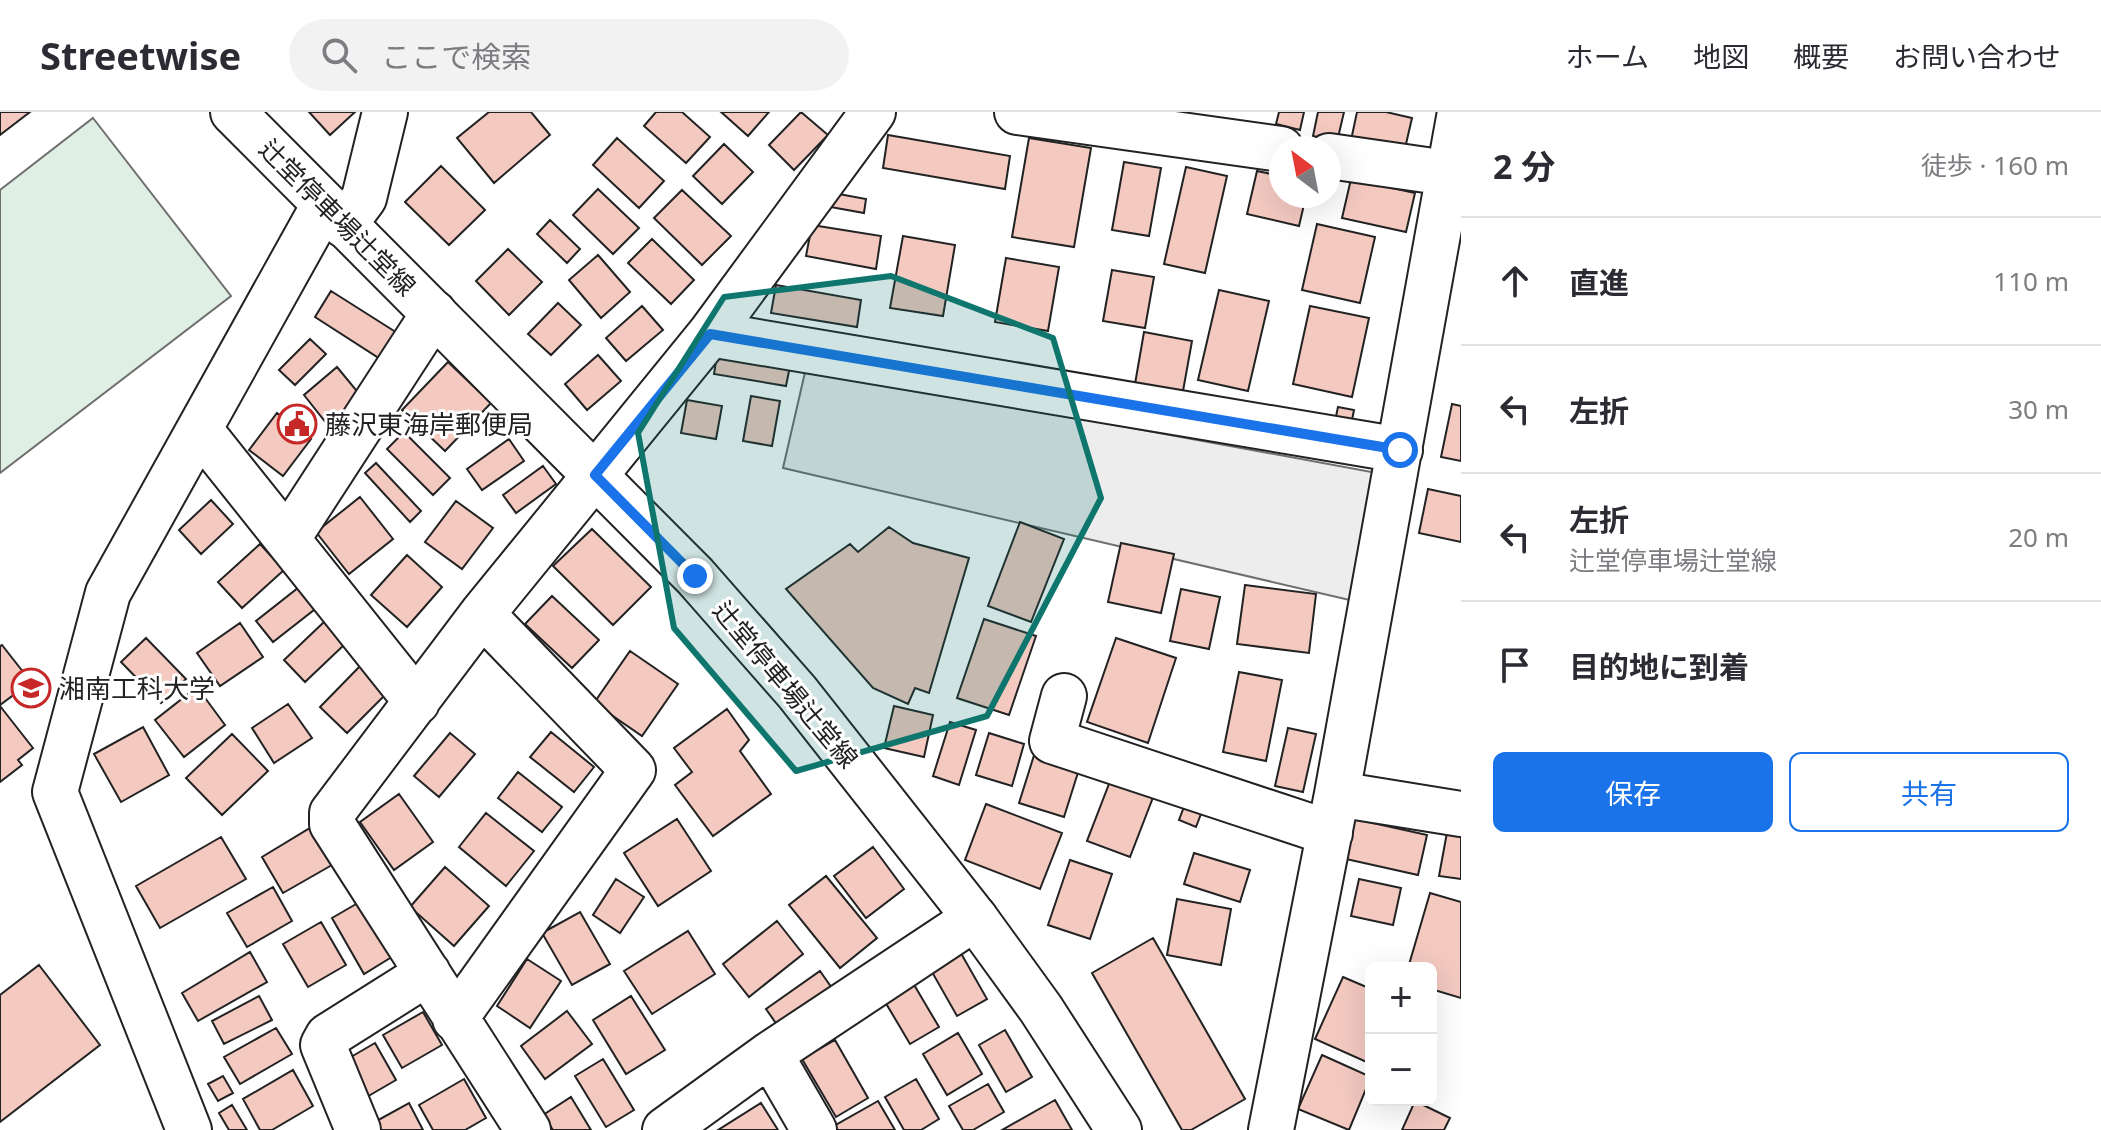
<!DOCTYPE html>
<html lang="ja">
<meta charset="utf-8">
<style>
body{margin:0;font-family:"Noto Sans","Noto Sans JP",sans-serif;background:#f2f2f3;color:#2b2b33}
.controls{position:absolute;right:24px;bottom:24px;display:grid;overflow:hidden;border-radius:12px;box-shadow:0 8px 32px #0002}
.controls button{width:72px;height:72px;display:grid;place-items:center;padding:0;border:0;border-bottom:2px solid #e1e1e2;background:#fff;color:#2b2b33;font:40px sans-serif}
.compass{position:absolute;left:1269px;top:24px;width:72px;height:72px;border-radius:50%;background:#fff;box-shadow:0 8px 32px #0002;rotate:328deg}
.stop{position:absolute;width:24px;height:24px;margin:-18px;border:6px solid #1a73e8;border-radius:50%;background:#fff}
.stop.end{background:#1a73e8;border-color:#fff;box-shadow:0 2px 8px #0008}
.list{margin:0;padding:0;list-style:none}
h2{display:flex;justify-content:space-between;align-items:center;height:104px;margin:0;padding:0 32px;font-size:34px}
h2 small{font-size:26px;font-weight:400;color:#7c7c81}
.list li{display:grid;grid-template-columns:52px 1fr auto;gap:24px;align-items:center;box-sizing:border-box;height:128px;padding:0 32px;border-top:2px solid #e1e1e2}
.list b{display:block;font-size:30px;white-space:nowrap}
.list p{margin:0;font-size:26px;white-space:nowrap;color:#7c7c81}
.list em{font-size:26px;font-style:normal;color:#7c7c81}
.actions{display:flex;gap:16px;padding:24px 32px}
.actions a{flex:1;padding:18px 0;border:2px solid #1a73e8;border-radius:12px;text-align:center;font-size:28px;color:#1a73e8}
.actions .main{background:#1a73e8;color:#fff}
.icon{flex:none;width:44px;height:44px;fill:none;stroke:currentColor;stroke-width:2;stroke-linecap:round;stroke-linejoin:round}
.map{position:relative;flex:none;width:1461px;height:1018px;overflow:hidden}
header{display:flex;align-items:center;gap:48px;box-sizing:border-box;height:112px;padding:0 40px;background:#fff;border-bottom:2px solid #e1e1e2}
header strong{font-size:38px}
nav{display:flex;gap:44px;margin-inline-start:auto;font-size:28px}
.search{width:560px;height:72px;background:#f2f2f3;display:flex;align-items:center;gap:20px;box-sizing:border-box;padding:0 28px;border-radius:44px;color:#7c7c81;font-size:30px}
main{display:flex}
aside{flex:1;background:#fff}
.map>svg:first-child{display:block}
.green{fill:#e0efe3;stroke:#6f6f6f;stroke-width:2}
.parking{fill:#ededed;stroke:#6f6f6f;stroke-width:2}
.building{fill:#f3c9c0;stroke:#222;stroke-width:2}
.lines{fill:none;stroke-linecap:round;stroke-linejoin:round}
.minor-casing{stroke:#222;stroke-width:48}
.major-casing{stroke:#222;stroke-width:48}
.minor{stroke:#fff;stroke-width:44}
.major{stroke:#fff;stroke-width:44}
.route{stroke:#1a73e8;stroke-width:10}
.marked{fill:#0f766e;fill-opacity:0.2;stroke:#0f766e;stroke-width:6;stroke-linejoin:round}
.labels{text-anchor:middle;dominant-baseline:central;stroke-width:6;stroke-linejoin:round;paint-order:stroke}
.street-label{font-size:26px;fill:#222;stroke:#fff}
.poi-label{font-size:26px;fill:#222;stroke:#fff;text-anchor:start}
</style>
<header>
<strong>Streetwise</strong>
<div class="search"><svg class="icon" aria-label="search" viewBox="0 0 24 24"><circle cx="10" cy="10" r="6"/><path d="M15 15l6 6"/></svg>ここで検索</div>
<nav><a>ホーム</a><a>地図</a><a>概要</a><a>お問い合わせ</a></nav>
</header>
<main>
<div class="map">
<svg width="1461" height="1018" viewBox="0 0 1461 1018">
<rect width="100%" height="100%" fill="#fff"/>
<path class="green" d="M93 6 231 184 0 361V78Z"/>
<path class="parking" d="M806 256 1377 361 1354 489 783 356Z"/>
<path class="building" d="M0 0H30L0 23Z
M309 0H355L330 23Z
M489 0H531L550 23 494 71 457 26Z
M656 0H682L710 25 686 51 644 14Z
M721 0H769L748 24Z
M801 0 828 23 794 58 769 33Z
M1279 0H1304L1300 18 1276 12Z
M1318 0H1344L1337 30 1313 24Z
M1357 0H1386L1412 6 1403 45 1350 33Z
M888 23 1010 44 1005 77 883 56Z
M617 26 664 69 639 96 593 53Z
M1029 26 1091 36 1074 135 1012 125Z
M724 32 753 60 722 92 693 64Z
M1124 50 1161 56 1149 124 1112 118Z
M441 54 485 98 449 133 405 90Z
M1186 55 1227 64 1205 161 1164 152Z
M1257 59 1281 64V84H1306L1299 114 1247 102Z
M1351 67 1415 81 1406 120 1342 106Z
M598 77 639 116 613 142 573 103Z
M682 78 731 124 702 153 654 106Z
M828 80 866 87 864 101 825 94Z
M550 108 580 137 567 151 537 122Z
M1317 112 1375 125 1360 191 1302 178Z
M812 113 881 124 876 157 806 144Z
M903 124 955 133 943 204 890 196Z
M652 127 694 168 671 192 628 151Z
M508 137 542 170 509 203 476 169Z
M598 143 630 180 601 206 569 168Z
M1006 146 1059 155 1048 219 995 210Z
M1112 158 1154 165 1145 216 1103 209Z
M776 173 861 188 857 215 771 201Z
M1219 178 1269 189 1248 279 1198 268Z
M331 179 402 224 385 250 315 205Z
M558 191 581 213 551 243 528 222Z
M642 194 663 218 626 249 606 226Z
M1310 194 1369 206 1352 285 1293 272Z
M1144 220 1192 229 1183 279 1135 272Z
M310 227 326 242 295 273 279 258Z
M718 237 791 249 786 274 714 262Z
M598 243 621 269 587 298 565 272Z
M448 250 491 291 445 339 402 298Z
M337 255 361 284 327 312 304 283Z
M751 284 780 289 772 334 743 329Z
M687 288 722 294 716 327 681 321Z
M1452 292 1461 294V349L1441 345Z
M1338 295 1354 298 1351 313 1335 309Z
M277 301 311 327 283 364 249 338Z
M404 320 450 366 433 383 387 337Z
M509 327 524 349 482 378 467 357Z
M376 351 421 399 410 410 365 361Z
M543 354 556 372 516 401 503 383Z
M1428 377 1461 384V430L1419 421Z
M360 385 393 427 349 462 316 420Z
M211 388 233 412 201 442 179 418Z
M456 389 493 416 462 457 425 430Z
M1020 410 1064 427 1031 510 988 494Z
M889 415 913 431 969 446 929 581 915 576 908 592 873 576 786 477 850 432 858 440Z
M592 417 651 475 613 513 553 454Z
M1121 431 1174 442 1161 501 1108 490Z
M260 432 284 458 242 496 218 470Z
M407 443 442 475 407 515 371 483Z
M303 472 319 494 273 530 256 509Z
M1245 473 1316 482 1309 541 1237 532Z
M1181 477 1220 485 1209 537 1170 529Z
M552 484 599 528 572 556 525 512Z
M984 507 1036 524 1009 603 957 586Z
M324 510 345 532 305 570 284 548Z
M240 511 263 545 220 574 197 541Z
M146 526 186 567 161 591 121 550Z
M1116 526 1176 546 1148 631 1087 610Z
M2 533 31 570 0 593V534Z
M630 539 678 572 642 624 594 591Z
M364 550 391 577 347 621 320 595Z
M1239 560 1282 568 1266 649 1223 640Z
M197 575 225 613 184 645 155 608Z
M288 592 312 626 274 651 252 616Z
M0 594 33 636 18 648 22 653 0 670Z
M894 594 933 603 924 645 884 636Z
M727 597 749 628 740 639 771 682 713 724 675 673 692 660 674 636Z
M950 610 976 618 959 673 933 664Z
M143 615 169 663 121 690 94 642Z
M1288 616 1316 622 1303 680 1275 674Z
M551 620 594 655 574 680 530 645Z
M450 621 475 642 439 685 414 664Z
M989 621 1024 632 1012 674 976 663Z
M232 622 268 659 222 703 186 666Z
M1036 637 1081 651 1064 705 1019 691Z
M1114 659 1157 675 1130 745 1087 729Z
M518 660 562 695 542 720 498 686Z
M1190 679 1207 686 1196 715 1179 708Z
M399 682 433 730 394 758 360 710Z
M986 692 1062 721 1040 777 965 748Z
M486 701 534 739 506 774 459 735Z
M677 707 711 759 658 794 624 741Z
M1355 707 1427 723 1418 763 1346 747Z
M1448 715 1461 717V767L1439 764Z
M310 716 332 753 283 781 262 745Z
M221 725 246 767 160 816 136 774Z
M873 735 904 777 866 806 834 764Z
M1194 741 1250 758 1240 790 1184 772Z
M1070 748 1112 762 1090 827 1048 813Z
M445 755 489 794 454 834 410 795Z
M826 764 877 826 840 856 789 793Z
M616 767 644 785 620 821 593 803Z
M1359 767 1401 776 1393 813 1351 804Z
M273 775 292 809 247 835 227 801Z
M1430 781 1461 790V886L1431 877V856H1408Z
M1177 787 1231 797 1221 853 1167 843Z
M363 788 395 843 364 862 332 806Z
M580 800 610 852 572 873 542 821Z
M777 809 803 842 749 885 723 852Z
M321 810 346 853 308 875 283 832Z
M688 819 715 862 652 902 624 859Z
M1153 826 1245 987 1191 1018H1182L1092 861Z
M958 836 987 887 957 904 928 853Z
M250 840 267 870 198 909 182 881Z
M527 847 561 869 530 916 497 894Z
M39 853 100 933 0 1010V883Z
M820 859 834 879 780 917 766 897Z
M1343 865 1371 877V952L1315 927Z
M913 871 939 915 910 932 884 888Z
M259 884 272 908 224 932 212 909Z
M631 884 665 938 626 962 593 908Z
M567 899 592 932 545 967 521 934Z
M423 900 442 933 402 956 383 923Z
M276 916 292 942 240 972 224 945Z
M1005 918 1032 965 1006 980 979 933Z
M958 921 982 962 947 983 923 942Z
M835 928 868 986 836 1005 802 947Z
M375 931 396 968 365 986 344 949Z
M1322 943 1371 965 1349 1018 1298 997Z
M603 947 634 998 606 1015 575 964Z
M293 958 313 994 272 1018H260L243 987Z
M223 964 233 981 218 989 208 972Z
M464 967 486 1006 465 1018H433L419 993Z
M916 967 939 1007 921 1018H904L885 985Z
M988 972 1004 1000 973 1018H963L949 994Z
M571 985 591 1018H553L543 1003Z
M1055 988 1072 1018H1002Z
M878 989 895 1018H836L834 1014Z
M1415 989 1450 1006 1444 1018H1402Z
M409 991 423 1018H374L371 1012Z
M761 991 778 1018H718Z
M232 993 247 1018H229L219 1001Z"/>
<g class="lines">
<g class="minor-casing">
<path id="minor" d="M1017 0 1281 37
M1329 44 1447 61
M344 113 364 86 385 0
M710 222 1400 338
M200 318 417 590
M288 426 434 201
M1064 584 1052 629 1330 721
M1337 682 1461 702
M455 907 633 658 482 502
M770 942 814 1018
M189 1018 55 680 108 481 324 93
M358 1018 323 933 328 924 428 861
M528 1018 332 712V701L482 502 710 222 873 0
M665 1018 770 942 975 806
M1271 1018 1337 682 1460 0"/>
</g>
<g class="major-casing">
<path id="major" d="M233 0 695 464 797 580 975 806 1041 897 1119 1018"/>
</g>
<use href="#minor" class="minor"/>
<use href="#major" class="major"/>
</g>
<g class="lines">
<path class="route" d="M695 464 595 363 710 222 1400 338"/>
</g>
<path class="marked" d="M891 164 1053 226 1101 386 987 604 796 659 674 516 638 321 724 185Z"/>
<defs>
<g id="civic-ring" transform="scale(2)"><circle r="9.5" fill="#fff" stroke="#c62828" stroke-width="1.5"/><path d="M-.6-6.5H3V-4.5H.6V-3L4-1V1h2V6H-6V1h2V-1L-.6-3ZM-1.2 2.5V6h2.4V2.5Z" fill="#c62828"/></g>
<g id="university-ring" transform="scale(2)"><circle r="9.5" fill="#fff" stroke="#c62828" stroke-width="1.5"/><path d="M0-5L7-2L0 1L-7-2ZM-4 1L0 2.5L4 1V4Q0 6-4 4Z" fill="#c62828"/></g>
</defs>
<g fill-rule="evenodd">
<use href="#civic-ring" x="297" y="312"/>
<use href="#university-ring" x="31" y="576"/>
</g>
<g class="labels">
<g class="street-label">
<text transform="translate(338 105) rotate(45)">辻堂停車場辻堂線</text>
<text transform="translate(786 572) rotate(50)">辻堂停車場辻堂線</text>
</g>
<g class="poi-label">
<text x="325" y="312">藤沢東海岸郵便局</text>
<text x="59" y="576">湘南工科大学</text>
</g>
</g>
</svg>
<div class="controls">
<button>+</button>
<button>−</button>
</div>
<svg class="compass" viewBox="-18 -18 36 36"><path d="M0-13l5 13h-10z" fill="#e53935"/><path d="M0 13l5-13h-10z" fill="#7c7c81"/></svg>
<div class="stop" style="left:1400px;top:338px"></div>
<div class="stop end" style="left:695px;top:464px"></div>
</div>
<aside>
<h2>2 分<small>徒歩 · 160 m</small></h2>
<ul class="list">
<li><svg class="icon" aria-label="ahead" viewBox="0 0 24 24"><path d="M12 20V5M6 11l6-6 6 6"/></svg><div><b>直進</b></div><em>110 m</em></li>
<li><svg class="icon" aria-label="left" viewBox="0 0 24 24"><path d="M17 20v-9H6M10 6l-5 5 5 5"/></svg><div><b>左折</b></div><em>30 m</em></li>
<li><svg class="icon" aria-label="left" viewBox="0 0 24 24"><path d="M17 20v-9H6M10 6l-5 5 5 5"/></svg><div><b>左折</b><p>辻堂停車場辻堂線</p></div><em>20 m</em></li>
<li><svg class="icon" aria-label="arrive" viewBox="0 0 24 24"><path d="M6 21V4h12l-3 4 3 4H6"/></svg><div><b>目的地に到着</b></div></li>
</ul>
<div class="actions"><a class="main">保存</a><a>共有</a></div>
</aside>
</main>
